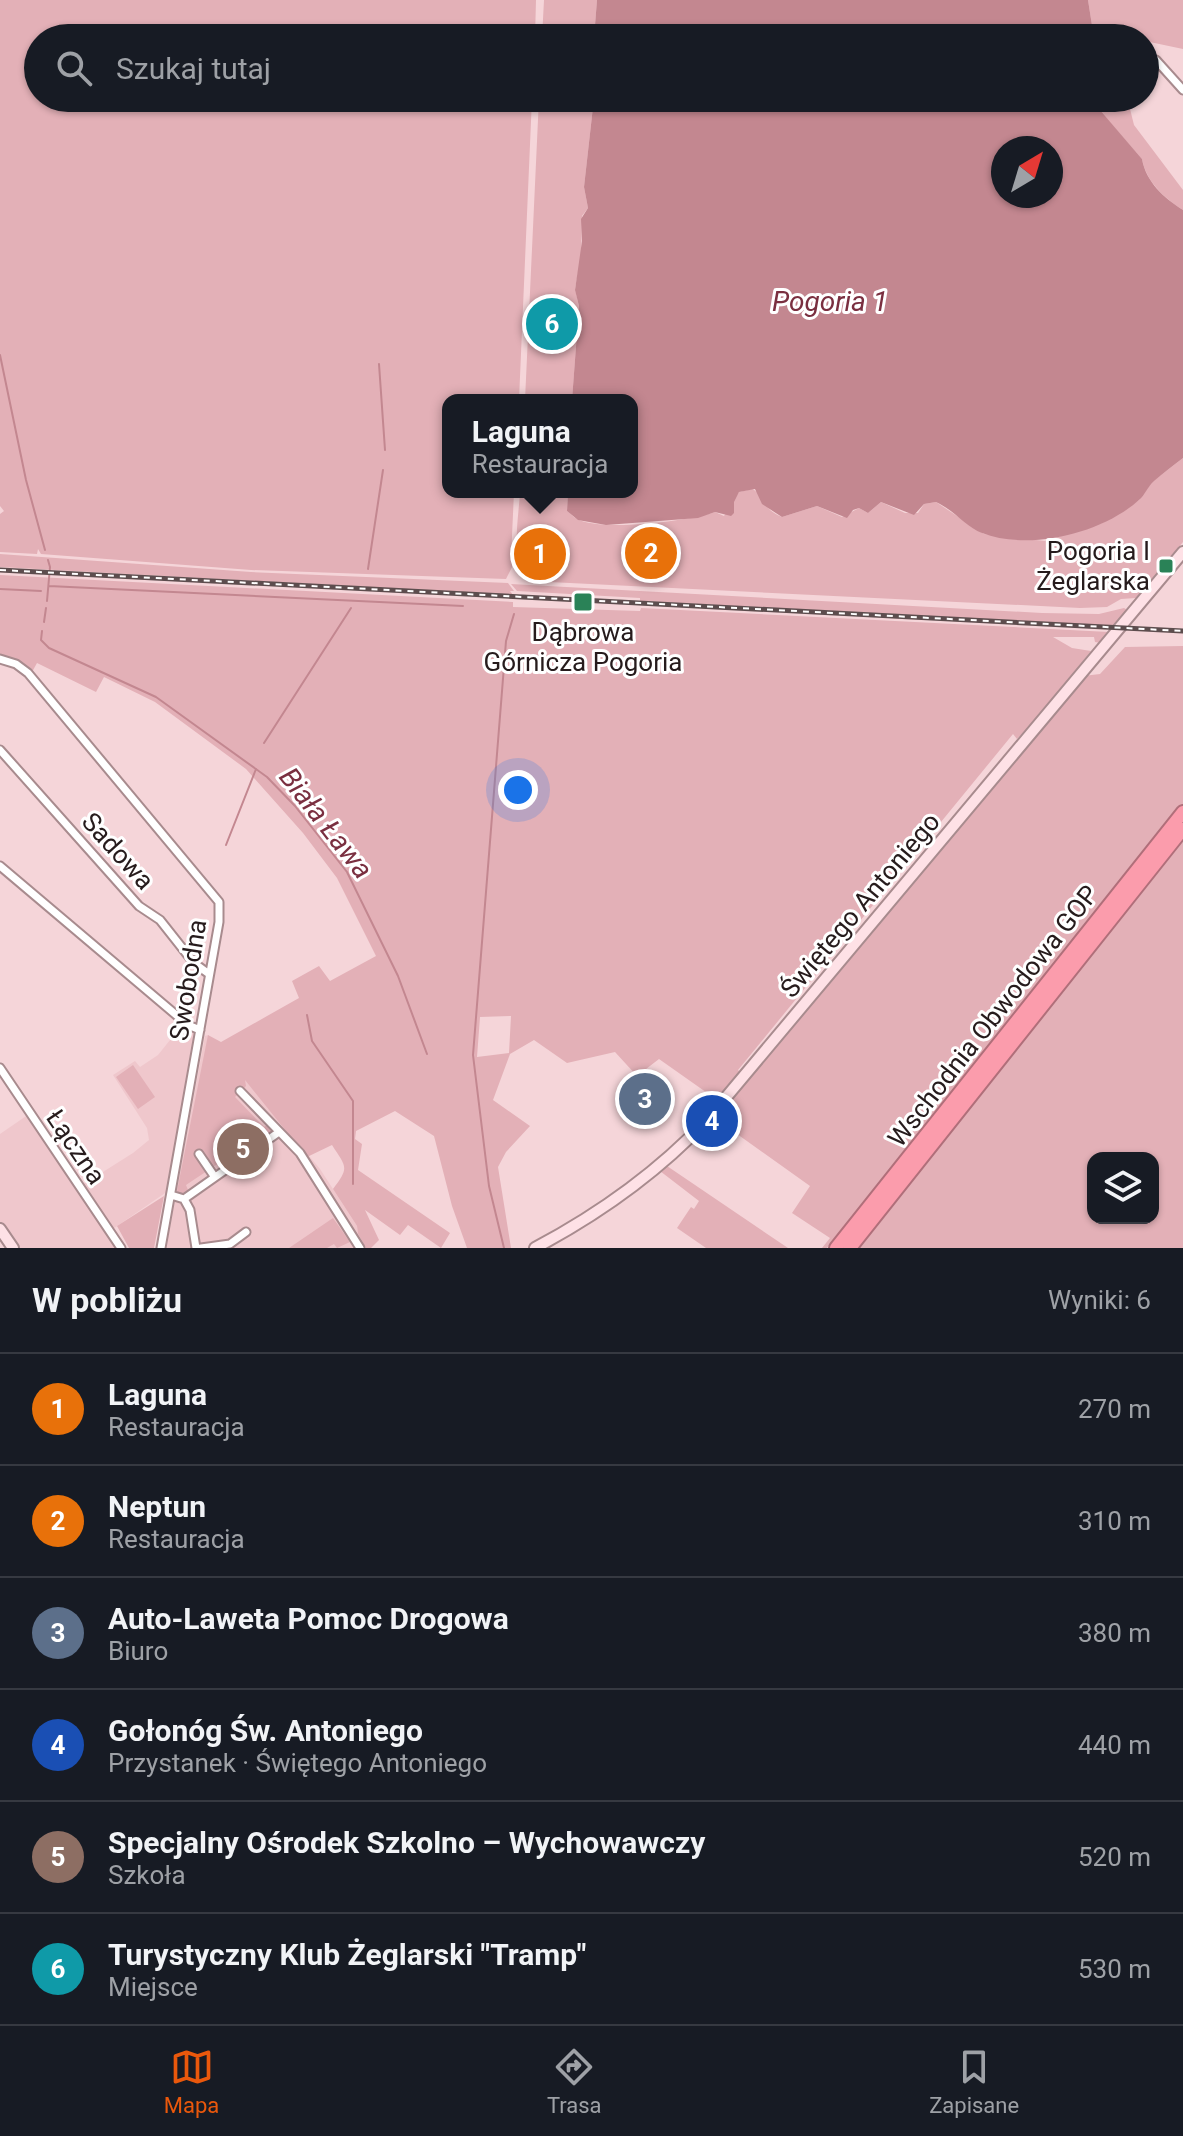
<!DOCTYPE html>
<html lang="pl">
<meta charset="utf-8">
<style>
body{margin:0;font-family:Roboto,sans-serif;background:#242831;color:#f1f3f6}
.controls{position:absolute;right:24px;bottom:24px;display:grid;overflow:hidden;border-radius:16px;box-shadow:0 2px 6px #0004}
.controls button{width:72px;height:72px;display:grid;place-items:center;padding:0;border:0;border-bottom:2px solid #363941;background:#171b24;color:#f1f3f6;font:40px sans-serif}
.compass{position:absolute;left:991px;top:136px;width:72px;height:72px;border-radius:50%;background:#171b24;box-shadow:0 2px 6px #0004;rotate:38deg}
.you{position:absolute;left:518px;top:790px;width:28px;height:28px;margin:-20px;border:6px solid #fff;border-radius:50%;background:#1a73e8;box-shadow:0 0 0 12px #1a73e833}
.badge{display:grid;place-items:center;width:52px;height:52px;border-radius:50%;background:#ea580c;color:#fff;font-size:26px;font-weight:700}
.pin{position:absolute;translate:-50% -50%;border:4px solid #fff;box-shadow:0 2px 8px #0006}
.popup{position:absolute;left:442px;top:394px;width:196px;height:104px;box-sizing:border-box;display:grid;place-content:center;border-radius:16px;background:#171b24;filter:drop-shadow(0 2px 6px #0005);font-size:26px;white-space:nowrap;color:#9ea1a6}
.popup b{font-size:30px;color:#f1f3f6}
.popup::after{content:'';position:absolute;left:50%;top:100%;margin-left:-16px;border:16px solid transparent;border-top-color:#171b24}
.list{margin:0;padding:0;list-style:none}
h2{display:flex;justify-content:space-between;align-items:center;height:104px;margin:0;padding:0 32px;font-size:34px}
h2 small{font-size:26px;font-weight:400;color:#9ea1a6}
.list li{display:grid;grid-template-columns:52px 1fr auto;gap:24px;align-items:center;box-sizing:border-box;height:112px;padding:0 32px;border-top:2px solid #363941}
.list b{display:block;font-size:30px;white-space:nowrap}
.list p{margin:0;font-size:26px;white-space:nowrap;color:#9ea1a6}
.list em{font-size:26px;font-style:normal;color:#9ea1a6}
.icon{flex:none;width:44px;height:44px;fill:none;stroke:currentColor;stroke-width:2;stroke-linecap:round;stroke-linejoin:round}
.map{position:relative;flex:none;width:1183px;height:1248px;overflow:hidden}
.search{position:absolute;background:#171b24;box-shadow:0 2px 6px #0004;left:24px;right:24px;top:24px;height:88px;display:flex;align-items:center;gap:20px;box-sizing:border-box;padding:0 28px;border-radius:44px;color:#9ea1a6;font-size:30px}
.sheet{height:776px;background:#171b24}
nav{display:flex;justify-content:space-around;align-items:center;box-sizing:border-box;height:112px;border-top:2px solid #363941;background:#171b24;font-size:22px;color:#9ea1a6}
nav a{display:grid;justify-items:center;gap:4px}
nav .on{color:#ea580c}
.map>svg:first-child{display:block}
.built{fill:#efc7cc}
.green{fill:#e3b0b7;fill-rule:evenodd}
.water{fill:#c38790;fill-rule:evenodd}
.lines{fill:none;stroke-linecap:round;stroke-linejoin:round}
.stream{stroke:#c38790;stroke-width:2}
.street-casing{stroke:#a88b8e;stroke-width:11}
.secondary-casing{stroke:#a88b8e;stroke-width:14}
.highway-casing{stroke:#b06f7a;stroke-width:16}
.street{stroke:#fff;stroke-width:7}
.secondary{stroke:#fee1e6;stroke-width:10}
.highway{stroke:#fb9cac;stroke-width:12}
.rail-casing{stroke:#5d4d4e;stroke-width:5}
.rail{stroke:#fff;stroke-width:2;stroke-dasharray:6;stroke-linecap:butt}
.poi-dot{fill:#2a8257;stroke:#fff;stroke-width:3}
.labels{text-anchor:middle;dominant-baseline:central;stroke-width:6;stroke-linejoin:round;paint-order:stroke}
.poi-label{font-size:26px;fill:#261b1c;stroke:#fff;text-anchor:end}
.street-label{font-size:26px;fill:#261b1c;stroke:#fff}
.water-label{font-size:28px;font-style:italic;fill:#7a2f40;stroke:#fff}
</style>
<div class="map">
<svg width="1183" height="1248" viewBox="0 0 1183 1248">
<rect width="100%" height="100%" fill="#f5d5d9"/>
<path class="built" d="M182 1025 197 1035 195 1046 191 1049 185 1084 187 1088 168 1191 107 1233 116 1248H17L0 1223V1134L32 1112 81 1184 87 1182 133 1153 149 1140 147 1128 113 1075 135 1061 140 1067 158 1055Z
M208 1035 320 1169 357 1226 358 1234 366 1248H166L205 1036Z"/>
<path class="green" d="M0 0H536L535 38H38V98H532L519 400H448V492H514L511 558 513 565 506 579 251 570 41 554 38 549 37 554 0 552V514L4 511 0 506Z
M544 0H597L594 38H542Z
M1088 0H1183V49L1145 41V38H1129L1123 34 1113 38H1094Z
M539 98H594L584 187 588 208 582 216 581 256 575 289 579 306 572 400H525Z
M1110 98H1120L1130 109 1134 125 1183 190V210C1164 198 1146 181 1142 159L1098 109 1097 105Z
M1183 458V542L1136 598 1121 599 1107 607 1080 608 529 581C509 568 519 515 520 492H568L567 511C570 513 573 517 577 519 601 532 689 521 715 512L724 516 739 492 752 489C764 494 761 509 782 517L817 506 842 517 859 508 868 513 881 502 905 513H918L924 504 936 502 984 534 1045 541 1102 523 1125 510 1139 500 1152 482Z
M0 554 251 572 508 583 514 591H510L513 595 0 567Z
M0 575 513 602V607L640 611 641 608 1109 632 1101 643 1095 642 1094 637H1053L1072 648 1091 651 1035 721 1017 739 1013 734 738 1070 742 1074 720 1102 659 1059 637 1076 615 1052 567 1063 534 1040 510 1054 493 1100 530 1126 506 1152 498 1167 511 1248H467L452 1206 434 1136 395 1111 356 1131 355 1139 362 1144 358 1170 450 1233 441 1248 408 1225 400 1235 365 1210 379 1240 371 1248H366L358 1234 357 1226 333 1189C350 1167 346 1167 332 1145L307 1157 245 1080 246 1086 235 1097 264 1127 268 1124 274 1132 268 1137 264 1133 186 1185 188 1190 182 1194 177 1191 208 1035 221 1042 299 998 292 981 319 966 330 981 376 956 337 878 303 833 246 769 155 702 104 677 96 692 37 663 32 672 21 662 0 656ZM511 1016 509 1053 477 1057 480 1017Z
M511 584 1042 613 1099 614 1124 608 1129 611 1114 626 1102 625 640 601V598L517 591Z
M1183 646V804L827 1248H822L830 1238 792 1213 810 1186 716 1119 1083 676 1100 674 1125 647Z
M1183 838V1248H858L880 1220ZM1093 1158H1153V1218H1093Z
M133 1065 155 1097 138 1109 116 1077Z
M667 1166 788 1248H706L677 1228 691 1207 694 1209 699 1201 660 1171Z
M164 1196 154 1248H129L117 1226Z
M333 1218 350 1242 337 1248 334 1244 327 1248H289Z"/>
<path class="water" d="M597 0H1088L1094 38H594Z
M594 98H1097L1099 109 1142 159C1146 182 1164 198 1183 210V458C1173 466 1163 473 1154 481 1148 486 1145 495 1139 500 1101 534 1029 551 982 533 966 527 954 510 936 502L924 504 914 515 881 502 868 513 859 508 853 510 847 518 817 506 782 517 762 504 755 489 739 492 734 502V513L731 516 715 512 698 518 606 525 578 520 567 511 568 492H632V400H572L579 306 575 290 582 241 581 219 588 208 584 187ZM1051 148V196H1003V148Z"/>
<g class="lines">
<path class="stream" d="M0 355 26 480 45 550
M379 364 385 450
M368 569 383 470
M49 586 463 606
M0 589 41 591
M47 601 50 567 48 560
M44 622 46 608
M42 631 41 640 49 648 156 697 267 777 295 806 347 872 398 976 427 1054
M264 743 351 608
M226 845 256 769
M307 1015 312 1041 353 1101V1184
M504 1248 489 1186 473 1055 506 641 514 614"/>
<g class="street-casing">
<path id="street" d="M1156 60 1183 90
M0 659 16 664 28 673 219 902V922L161 1248
M0 750 139 906 160 920 194 963 209 974
M0 866 188 1025 200 1030
M0 1068 121 1248
M240 1091 300 1153 360 1248
M199 1154 214 1176
M171 1195 184 1199 190 1210 196 1248
M184 1199 279 1132
M201 1248 230 1244 246 1232"/>
</g>
<g class="secondary-casing">
<path id="secondary" d="M0 1229 13 1248
M535 1248C599 1214 657 1173 707 1120L1183 552"/>
</g>
<g class="highway-casing">
<path id="highway" d="M836 1248 1183 812
M850 1248 1183 829"/>
</g>
<use href="#street" class="street"/>
<use href="#secondary" class="secondary"/>
<use href="#highway" class="highway"/>
<g class="rail-casing">
<path id="rail" d="M0 570 1183 631"/>
</g>
<use href="#rail" class="rail"/>
</g>
<g class="poi-dot">
<rect x="1158" y="558" width="16" height="16" rx="4"/>
<rect x="573" y="592" width="20" height="20" rx="4"/>
</g>
<g class="labels">
<g class="poi-label">
<text x="1150" y="551">Pogoria I<tspan x="1150" dy="30">Żeglarska</tspan></text>
<text x="583" y="632" text-anchor="middle">Dąbrowa<tspan x="583" dy="30">Górnicza Pogoria</tspan></text>
</g>
<g class="street-label">
<text transform="translate(118 851) rotate(48)">Sadowa</text>
<text transform="translate(860 905) rotate(-50)">Świętego Antoniego</text>
<text transform="translate(188 980) rotate(-81)">Swobodna</text>
<text transform="translate(993 1016) rotate(-52)">Wschodnia Obwodowa GOP</text>
<text transform="translate(76 1147) rotate(56)">Łączna</text>
</g>
<g class="water-label">
<text x="830" y="301">Pogoria 1</text>
<text transform="translate(326 823) rotate(52)">Biała Ława</text>
</g>
</g>
</svg>
<div class="controls">
<button><svg class="icon" aria-label="layers" viewBox="0 0 24 24"><path d="M12 4l9 5-9 5-9-5zM3 14l9 5 9-5"/></svg></button>
</div>
<svg class="compass" viewBox="-18 -18 36 36"><path d="M0-13l5 13h-10z" fill="#e53935"/><path d="M0 13l5-13h-10z" fill="#9ea1a6"/></svg>
<div class="you"></div>
<div class="pin badge" style="left:540px;top:554px;background:#e8710a">1</div>
<div class="popup"><b>Laguna</b>Restauracja</div>
<div class="pin badge" style="left:651px;top:553px;background:#e8710a">2</div>
<div class="pin badge" style="left:645px;top:1099px;background:#5c6f8a">3</div>
<div class="pin badge" style="left:712px;top:1121px;background:#1a4fb4">4</div>
<div class="pin badge" style="left:243px;top:1149px;background:#8d6e63">5</div>
<div class="pin badge" style="left:552px;top:324px;background:#0f9aa8">6</div>
<div class="search"><svg class="icon" aria-label="search" viewBox="0 0 24 24"><circle cx="10" cy="10" r="6"/><path d="M15 15l6 6"/></svg>Szukaj tutaj</div>
</div>
<section class="sheet">
<h2>W pobliżu<small>Wyniki: 6</small></h2>
<ul class="list">
<li><span class="badge" style="background:#e8710a">1</span><div><b>Laguna</b><p>Restauracja</p></div><em>270 m</em></li>
<li><span class="badge" style="background:#e8710a">2</span><div><b>Neptun</b><p>Restauracja</p></div><em>310 m</em></li>
<li><span class="badge" style="background:#5c6f8a">3</span><div><b>Auto-Laweta Pomoc Drogowa</b><p>Biuro</p></div><em>380 m</em></li>
<li><span class="badge" style="background:#1a4fb4">4</span><div><b>Gołonóg Św. Antoniego</b><p>Przystanek · Świętego Antoniego</p></div><em>440 m</em></li>
<li><span class="badge" style="background:#8d6e63">5</span><div><b>Specjalny Ośrodek Szkolno – Wychowawczy</b><p>Szkoła</p></div><em>520 m</em></li>
<li><span class="badge" style="background:#0f9aa8">6</span><div><b>Turystyczny Klub Żeglarski &quot;Tramp&quot;</b><p>Miejsce</p></div><em>530 m</em></li>
</ul>
</section>
<nav>
<a class="on"><svg class="icon" aria-label="map" viewBox="0 0 24 24"><path d="M3 6l6-2 6 2 6-2v14l-6 2-6-2-6 2zM9 4v14M15 6v14"/></svg>Mapa</a>
<a><svg class="icon" aria-label="directions" viewBox="0 0 24 24"><path d="M12 3l9 9-9 9-9-9zM9 14v-3h6M13 9l2 2-2 2"/></svg>Trasa</a>
<a><svg class="icon" aria-label="saved" viewBox="0 0 24 24"><path d="M7 4h10v16l-5-4-5 4z"/></svg>Zapisane</a>
</nav>
